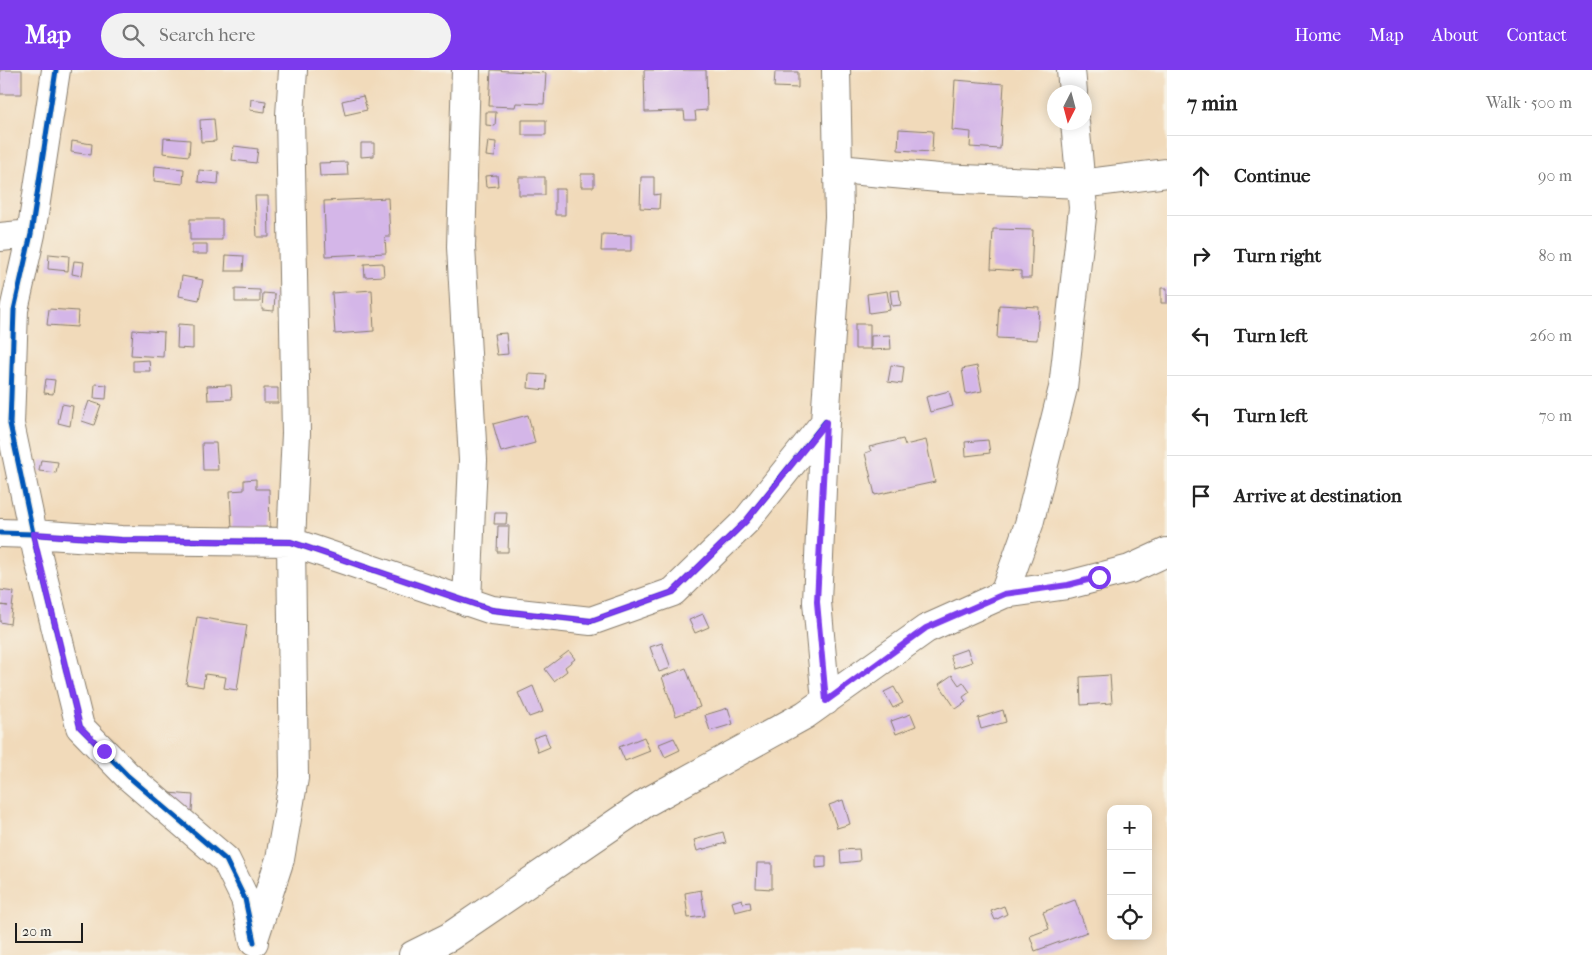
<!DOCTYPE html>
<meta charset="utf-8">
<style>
body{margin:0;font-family:"IM FELL French Canon",serif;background:#f2f2f2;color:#222}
.controls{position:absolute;right:15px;bottom:15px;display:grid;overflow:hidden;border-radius:10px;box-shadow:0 2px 12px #0003}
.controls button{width:45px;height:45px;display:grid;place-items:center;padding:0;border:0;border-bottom:1px solid #e0e0e0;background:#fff;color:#222;font:25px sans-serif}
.compass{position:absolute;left:1047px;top:15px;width:45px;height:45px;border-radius:50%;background:#fff;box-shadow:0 2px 12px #0003;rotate:186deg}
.scale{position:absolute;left:15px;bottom:12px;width:68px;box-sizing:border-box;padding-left:5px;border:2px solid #1c1c1c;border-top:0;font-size:14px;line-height:18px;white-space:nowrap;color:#1c1c1c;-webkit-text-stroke:4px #f7f3e8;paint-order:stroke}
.stop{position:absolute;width:15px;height:15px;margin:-11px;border:4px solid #7c3aed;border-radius:50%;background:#fff}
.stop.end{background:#7c3aed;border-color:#fff;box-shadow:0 1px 5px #0008}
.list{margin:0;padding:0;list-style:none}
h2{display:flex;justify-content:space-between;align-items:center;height:65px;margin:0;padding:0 20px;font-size:21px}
h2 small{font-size:16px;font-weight:400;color:#767676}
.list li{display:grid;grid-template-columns:32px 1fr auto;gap:15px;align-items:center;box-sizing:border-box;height:80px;padding:0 20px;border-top:1px solid #e0e0e0}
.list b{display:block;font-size:19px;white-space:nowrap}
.list em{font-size:16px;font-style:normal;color:#767676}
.icon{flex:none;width:28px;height:28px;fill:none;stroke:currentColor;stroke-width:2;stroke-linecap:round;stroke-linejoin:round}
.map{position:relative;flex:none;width:1167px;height:885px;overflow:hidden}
header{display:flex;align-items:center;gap:30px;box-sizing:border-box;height:70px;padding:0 25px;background:#7c3aed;color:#fff}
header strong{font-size:24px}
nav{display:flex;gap:28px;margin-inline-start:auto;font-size:18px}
.search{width:350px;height:45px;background:#f2f2f2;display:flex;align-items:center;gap:12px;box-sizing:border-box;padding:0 18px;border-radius:28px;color:#767676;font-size:19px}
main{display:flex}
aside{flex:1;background:#fff}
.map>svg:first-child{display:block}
.building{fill:#d4b6e8}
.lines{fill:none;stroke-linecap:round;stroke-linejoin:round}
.street-casing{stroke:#867b6b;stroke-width:30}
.street{stroke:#fff;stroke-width:28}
.cycleway-casing{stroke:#f7f3e8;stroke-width:8}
.cycleway{stroke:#0057b8;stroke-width:5}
.route{stroke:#7c3aed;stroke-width:6}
</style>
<header>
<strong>Map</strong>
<div class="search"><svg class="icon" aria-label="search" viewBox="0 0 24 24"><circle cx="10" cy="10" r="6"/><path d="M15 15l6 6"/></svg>Search here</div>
<nav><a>Home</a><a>Map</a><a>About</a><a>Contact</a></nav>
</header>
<main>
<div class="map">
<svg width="1167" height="885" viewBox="0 0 1167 885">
<rect width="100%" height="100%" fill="#f7f3e8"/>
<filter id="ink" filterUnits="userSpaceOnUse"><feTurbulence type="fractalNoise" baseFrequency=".02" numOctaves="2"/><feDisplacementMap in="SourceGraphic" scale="10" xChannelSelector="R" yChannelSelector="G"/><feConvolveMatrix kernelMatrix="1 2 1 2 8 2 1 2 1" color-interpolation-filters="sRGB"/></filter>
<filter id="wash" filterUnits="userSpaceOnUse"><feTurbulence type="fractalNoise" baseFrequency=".0096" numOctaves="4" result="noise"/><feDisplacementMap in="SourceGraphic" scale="20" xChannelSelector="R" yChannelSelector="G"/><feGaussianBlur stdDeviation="1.12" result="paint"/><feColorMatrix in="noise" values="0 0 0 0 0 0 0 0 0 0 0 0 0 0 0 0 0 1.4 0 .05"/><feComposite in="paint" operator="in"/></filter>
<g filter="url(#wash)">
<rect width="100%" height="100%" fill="#f1daba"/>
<g id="blocks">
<path class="building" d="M0 0H22V24H0Z
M491 0 546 3 544 34 516 33 515 37 489 36Z
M644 0H706L707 40 695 41 696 50H685L684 41 645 42Z
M775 2H798V18L774 17Z
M955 10 1004 14 1000 79 970 77 971 62 952 60Z
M363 26 367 40 345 45 342 31Z
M251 29 266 31 265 42 250 40Z
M486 42H496L495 56 486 55Z
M214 49 216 71 201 72 200 50Z
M522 50H546V65H522Z
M899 59 933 61 932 82 898 80Z
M164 68 190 70 189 86 163 83Z
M72 71 92 74 91 85 71 82Z
M488 71 496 72 495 87 486 86Z
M361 73H374V86L361 87Z
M234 76 258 79 256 93 232 90Z
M347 92 348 105 320 106 319 93Z
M155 96 184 99 183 114 154 111Z
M199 100 219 102 218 114 198 112Z
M581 104H594V117H581Z
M497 105 498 116 486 117 485 106Z
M519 107H545V125H519Z
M641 107H654V125L660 124 659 139 640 138Z
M555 119H565V145H555Z
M255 126H268L269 167H257Z
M388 128 390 167H385L386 183 326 186 324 131Z
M190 149H222V170H190Z
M993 159 1033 160 1031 208H1021V201L991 199Z
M602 164 631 165V181H601Z
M192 174H207V184H192Z
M49 184 69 186 68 201 48 199Z
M226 185 244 186 243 201H225Z
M74 191 84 192 82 206 72 204Z
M383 193 384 206 365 207 364 194Z
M182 206 203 210 199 230 179 226Z
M1161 218H1167V233H1161Z
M235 219 260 220V232H235Z
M372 220 374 261 335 264 332 223Z
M899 220 901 235 892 236 890 221Z
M887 221 890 240 869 243 867 224Z
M263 223 275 224 274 241 262 240Z
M999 235 1039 237 1037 270 997 268Z
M49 239 78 241 77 257 47 255Z
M178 254 193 255V279L177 278Z
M855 254H870V279H855Z
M133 260 164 262 163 287 131 285Z
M506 263 508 284 497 285 494 264Z
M890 265 891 279 871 280V266Z
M149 290 150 301H133V291Z
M891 295 904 297 902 314 888 312Z
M977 296 982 321 966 324 962 299Z
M529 304 547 305 546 320 528 318Z
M46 309 55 310 53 324 44 323Z
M95 314 107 315 106 329 94 328Z
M231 315 232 329 208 330 207 316Z
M264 318H278V333H264Z
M949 321 953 336 930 342 926 327Z
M89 331 101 335 94 355 82 351Z
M62 334 73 336 70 356 58 353Z
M528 345 535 373 501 382 493 354Z
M903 369 905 375 926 370 935 412 875 425 865 383 871 381 869 377Z
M988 370 990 383 966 386 965 372Z
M202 373H216L218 400H203Z
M41 390 58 392 56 403 39 401Z
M256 409V419H269L270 457 232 459 230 421 244 420V410Z
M495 443H507L506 454H494Z
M498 456H509L508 482H497Z
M0 520 14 522 10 554 0 552V535L8 536 0 535Z
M703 544 709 557 695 563 689 550Z
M197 547 247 555 237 620 224 618 226 607 205 604 203 617 186 614Z
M662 573 671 598 659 602 650 577Z
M967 579 972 592 954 598 950 585Z
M569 581 575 589 565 597 567 601 554 611 545 599Z
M686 598 700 637 676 646 662 607Z
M952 605 959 615 963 612 970 622 963 627 966 632 956 639 939 614Z
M1110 605 1112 633 1081 635 1080 607Z
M533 616 543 642 529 647 518 623Z
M894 617 903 633 893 638 884 622Z
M728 638 733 654 710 661 705 645Z
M1003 640 1006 652 981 659 978 648Z
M911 644 916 656 896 664 891 651Z
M545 664 550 677 538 682 533 668Z
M644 667 650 681 625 691 619 677Z
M674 668 680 680 665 687 659 674Z
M168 723 193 725 192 741 166 738Z
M843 730 850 754 837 758 829 735Z
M723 762 726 773 697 781 694 770Z
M859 779 860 791 841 793 840 780Z
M816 786H826V797L816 798Z
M757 793H772V819L756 818Z
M701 820 705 846 688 848 685 823Z
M742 829 743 833 750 832 751 838 735 842 732 832Z
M1075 830 1087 862 1035 881 1030 866 1049 859 1043 842Z
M1004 836 1007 844 995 850 991 841Z"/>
</g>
</g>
<g filter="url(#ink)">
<use href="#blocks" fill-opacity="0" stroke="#867b6b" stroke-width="1"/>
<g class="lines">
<g class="street-casing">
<path id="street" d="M56 0 31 164 14 240 10 354 37 482 80 657 128 706 226 790 245 829 254 872
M466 0 461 177 473 390 467 532
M1071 0 1073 22
M838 99 939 108 1081 114 1167 103
M0 167 31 164
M0 463 33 464 121 470 291 472 492 540 591 551 673 522 746 451 825 352
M1004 524 1029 454 1063 318 1083 138 1075 52
M826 631 817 532 825 352 839 147 836 0
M254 869 280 789 294 708 291 472 296 363 290 45 293 0
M413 885 449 867 647 732 805 645 926 559 1004 524 1068 515 1130 499 1167 482"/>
</g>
<use href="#street" class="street"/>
<g class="cycleway-casing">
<path id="cycleway" d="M56 0 31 164 14 240 10 354 37 482 80 657 128 706 226 790 245 829 254 872
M0 463 33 464 121 470 291 472 492 540 591 551 673 522 746 451 825 352"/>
</g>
<use href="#cycleway" class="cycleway"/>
</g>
</g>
<g class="lines" filter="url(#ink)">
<path class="route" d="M104 681 80 657 33 464 121 470 291 472 492 540 591 551 673 522 746 451 826 352 817 532 826 631 926 558 1004 524 1068 515 1099 507"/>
</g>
</svg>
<div class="controls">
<button>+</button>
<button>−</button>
<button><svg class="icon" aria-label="locate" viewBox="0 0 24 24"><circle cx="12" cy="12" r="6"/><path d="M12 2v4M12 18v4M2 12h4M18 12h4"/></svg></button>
</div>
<svg class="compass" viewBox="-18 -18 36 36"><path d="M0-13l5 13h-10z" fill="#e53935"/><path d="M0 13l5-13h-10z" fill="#767676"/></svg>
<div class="scale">20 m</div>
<div class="stop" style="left:1099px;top:507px"></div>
<div class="stop end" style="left:104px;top:681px"></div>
</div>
<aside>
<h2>7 min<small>Walk · 500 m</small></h2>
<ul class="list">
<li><svg class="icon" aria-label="ahead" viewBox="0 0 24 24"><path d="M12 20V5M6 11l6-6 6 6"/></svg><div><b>Continue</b></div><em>90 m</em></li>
<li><svg class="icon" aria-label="right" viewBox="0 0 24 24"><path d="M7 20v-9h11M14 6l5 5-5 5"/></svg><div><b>Turn right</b></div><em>80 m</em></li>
<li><svg class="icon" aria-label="left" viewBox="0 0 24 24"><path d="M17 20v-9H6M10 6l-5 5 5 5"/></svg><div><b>Turn left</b></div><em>260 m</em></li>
<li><svg class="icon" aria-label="left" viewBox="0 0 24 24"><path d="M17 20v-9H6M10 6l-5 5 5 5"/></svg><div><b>Turn left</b></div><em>70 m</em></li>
<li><svg class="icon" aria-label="arrive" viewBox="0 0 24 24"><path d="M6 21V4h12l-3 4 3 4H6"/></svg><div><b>Arrive at destination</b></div></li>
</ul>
</aside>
</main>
